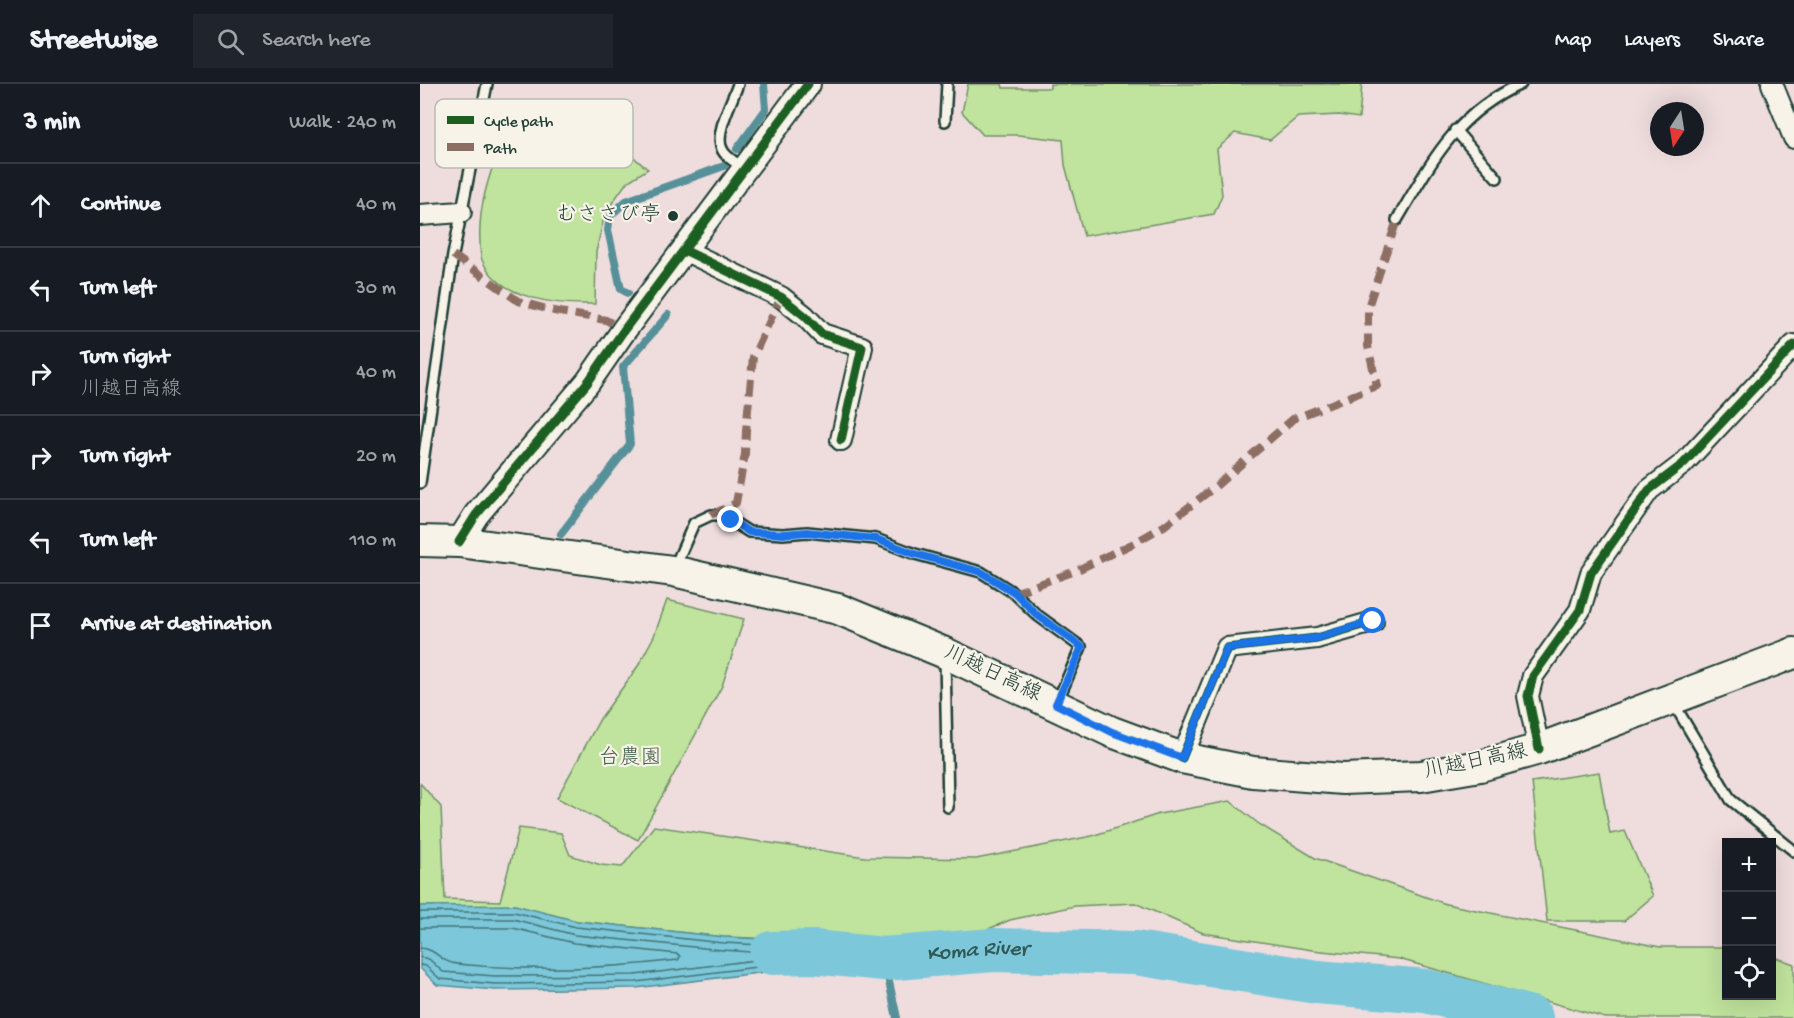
<!DOCTYPE html>
<meta charset="utf-8">
<style>
body{margin:0;font-family:"Gochi Hand","Klee One",sans-serif;background:#20242c;color:#f1f3f6}
.controls{position:absolute;right:18px;bottom:18px;display:grid;overflow:hidden;border-radius:0px;box-shadow:0 6px 24px #0002}
.controls button{width:54px;height:54px;display:grid;place-items:center;padding:0;border:0;border-bottom:2px solid #363941;background:#171b24;color:#f1f3f6;font:30px sans-serif}
.compass{position:absolute;left:1230px;top:18px;width:54px;height:54px;border-radius:50%;background:#171b24;box-shadow:0 6px 24px #0002;rotate:192deg}
.stop{position:absolute;width:18px;height:18px;margin:-14px;border:4px solid #1a73e8;border-radius:50%;background:#fff}
.stop.end{background:#1a73e8;border-color:#fff;box-shadow:0 2px 6px #0008}
.list{margin:0;padding:0;list-style:none}
h2{display:flex;justify-content:space-between;align-items:center;height:78px;margin:0;padding:0 24px;font-size:26px}
h2 small{font-size:20px;font-weight:400;color:#9ea1a6}
.list li{display:grid;grid-template-columns:39px 1fr auto;gap:18px;align-items:center;box-sizing:border-box;height:84px;padding:0 24px;border-top:2px solid #363941}
.list b{display:block;font-size:22px;white-space:nowrap}
.list p{margin:0;font-size:20px;white-space:nowrap;color:#9ea1a6}
.list em{font-size:20px;font-style:normal;color:#9ea1a6}
.icon{flex:none;width:33px;height:33px;fill:none;stroke:currentColor;stroke-width:2;stroke-linecap:round;stroke-linejoin:round}
.map{position:relative;flex:none;width:1374px;height:934px;overflow:hidden}
header{display:flex;align-items:center;gap:36px;box-sizing:border-box;height:84px;padding:0 30px;background:#171b24;border-bottom:2px solid #363941}
header strong{font-size:28px}
nav{display:flex;gap:33px;margin-inline-start:auto;font-size:21px}
.search{width:420px;height:54px;background:#20242c;display:flex;align-items:center;gap:15px;box-sizing:border-box;padding:0 21px;border-radius:0px;color:#9ea1a6;font-size:22px}
main{display:flex}
aside{flex:1;background:#171b24}
.map>svg:first-child{display:block}
.green{fill:#c0e39d;stroke:#709068;stroke-width:1.5}
.water{fill:#7bc7da;stroke:#569098;stroke-width:1.5}
.lines{fill:none;stroke-linecap:round;stroke-linejoin:round}
.shore{stroke:#447476;stroke-width:1.5}
.stream{stroke:#569098;stroke-width:8}
.river{stroke:#7bc7da;stroke-width:44}
.service-casing{stroke:#1f3d34;stroke-width:14}
.minor-casing{stroke:#1f3d34;stroke-width:24}
.tertiary-casing{stroke:#1f3d34;stroke-width:28}
.primary-casing{stroke:#1f3d34;stroke-width:34}
.service{stroke:#f7f3e8;stroke-width:9}
.minor{stroke:#f7f3e8;stroke-width:20}
.tertiary{stroke:#f7f3e8;stroke-width:24}
.primary{stroke:#f7f3e8;stroke-width:30}
.quiet{stroke:#8d6e63;stroke-width:8;stroke-dasharray:15 8;stroke-linecap:butt}
.cycleway-casing{stroke:#f7f3e8;stroke-width:13}
.cycleway{stroke:#1b5e20;stroke-width:9}
.route{stroke:#1a73e8;stroke-width:8}
.poi-dot{fill:#1f3d34;stroke:#f7f3e8;stroke-width:2}
.labels{text-anchor:middle;dominant-baseline:central;stroke-width:4.5;stroke-linejoin:round;paint-order:stroke}
.poi-label{font-size:21px;fill:#1f3d34;stroke:#f7f3e8;text-anchor:end}
.street-label{font-size:21px;fill:#1f3d34;stroke:#f7f3e8}
.park-label{font-size:21px;fill:#3f5e49;stroke:#f7f3e8}
.water-label{font-size:22px;font-style:italic;fill:#315955;stroke:#f7f3e8}
.key{fill:#f7f3e8;stroke:#b6bcb2;stroke-width:1.5}
.key-label{font-size:16px;fill:#1f3d34}
</style>
<header>
<strong>Streetwise</strong>
<div class="search"><svg class="icon" aria-label="search" viewBox="0 0 24 24"><circle cx="10" cy="10" r="6"/><path d="M15 15l6 6"/></svg>Search here</div>
<nav><a>Map</a><a>Layers</a><a>Share</a></nav>
</header>
<main>
<aside>
<h2>3 min<small>Walk · 240 m</small></h2>
<ul class="list">
<li><svg class="icon" aria-label="ahead" viewBox="0 0 24 24"><path d="M12 20V5M6 11l6-6 6 6"/></svg><div><b>Continue</b></div><em>40 m</em></li>
<li><svg class="icon" aria-label="left" viewBox="0 0 24 24"><path d="M17 20v-9H6M10 6l-5 5 5 5"/></svg><div><b>Turn left</b></div><em>30 m</em></li>
<li><svg class="icon" aria-label="right" viewBox="0 0 24 24"><path d="M7 20v-9h11M14 6l5 5-5 5"/></svg><div><b>Turn right</b><p>川越日高線</p></div><em>40 m</em></li>
<li><svg class="icon" aria-label="right" viewBox="0 0 24 24"><path d="M7 20v-9h11M14 6l5 5-5 5"/></svg><div><b>Turn right</b></div><em>20 m</em></li>
<li><svg class="icon" aria-label="left" viewBox="0 0 24 24"><path d="M17 20v-9H6M10 6l-5 5 5 5"/></svg><div><b>Turn left</b></div><em>110 m</em></li>
<li><svg class="icon" aria-label="arrive" viewBox="0 0 24 24"><path d="M6 21V4h12l-3 4 3 4H6"/></svg><div><b>Arrive at destination</b></div></li>
</ul>
</aside>
<div class="map">
<svg width="1374" height="934" viewBox="0 0 1374 934">
<rect width="100%" height="100%" fill="#efddde"/>
<filter id="ink" filterUnits="userSpaceOnUse"><feTurbulence type="fractalNoise" baseFrequency=".0167" numOctaves="2"/><feDisplacementMap in="SourceGraphic" scale="12" xChannelSelector="R" yChannelSelector="G"/><feConvolveMatrix kernelMatrix="1 2 1 2 8 2 1 2 1" color-interpolation-filters="sRGB"/></filter>
<g filter="url(#ink)">
<path class="green" d="M548 0H582L583 4H630V0H942L939 34 919 31 878 33 850 56 815 49 797 65 802 111 794 130 664 152 645 81 643 56 598 51H563L542 28Z
M200 47C205 66 213 74 228 85L207 98 185 129 176 168 175 220C137 221 80 216 62 176 60 171 60 163 60 158 58 125 68 95 79 64Z
M247 516 324 535 302 602 218 756 137 714 180 635 218 582 234 552Z
M1179 688 1190 750 1205 747 1233 812 1204 837H1127L1112 698Z
M0 699 21 723 25 815 80 817 99 744 141 749 150 771 181 781 202 783 234 742 445 773 556 775 672 752 739 730 810 717 839 740 895 774 1026 820 1240 863H1306V912H1352V872L1374 880V934H1185L979 875 892 866 783 849 715 819 655 822 590 836 530 861 304 853 157 837 95 822H0Z"/>
<path class="water" d="M95 821 157 837 304 853 401 858 419 879 216 904 75 906 17 901 0 884V822Z"/>
<g class="lines">
<path class="shore" d="M0 828H94L156 843 303 859 397 864 404 872 402 875 216 898 75 900 20 895 6 882 0 881
M0 835H93L155 851 303 866 345 869 347 872 344 875 215 891 75 892 23 888 9 875 0 873
M0 844H93L154 859 258 870 260 873 258 876C185 885 109 887 37 880 19 878 18 865 0 864"/>
<path class="stream" d="M317 65 346 25 344 0
M208 209 201 205 188 146 190 132 206 117 304 82
M141 450 210 360 203 283 248 231
M464 875 477 934"/>
<path class="river" id="s1" d="M352 869 393 868 464 875 573 866 716 869 897 898 1006 907 1111 934"/>
<g class="service-casing">
<path id="service" d="M318 0C313 16 294 49 302 65 305 73 317 79 324 84
M525 37 527 0
M1035 46 1077 94
M977 136C1012 77 1036 29 1101 0
M0 399 33 171 67 0
M255 482 274 439 291 431H302L329 448 363 450 387 448 456 455 495 470 561 488 594 509 617 531 661 563 637 618
M525 574 528 723
M1254 620 1311 716 1374 767"/>
</g>
<g class="minor-casing">
<path id="minor" d="M1352 0 1374 54
M0 131 41 128
M264 166 361 213 385 232 402 250 442 263 421 356
M1119 665 1108 612 1113 592 1160 526 1171 489 1229 406 1263 380 1374 261
M762 674 807 564 897 554 953 538"/>
</g>
<g class="tertiary-casing">
<path id="tertiary" d="M39 458 56 431 168 298 204 246 388 0"/>
</g>
<g class="primary-casing">
<path id="primary" d="M0 457 39 458 253 487 418 525 525 569 692 648 762 674 833 688 923 695 1001 692 1060 682 1119 665 1374 569"/>
</g>
<use href="#service" class="service"/>
<use href="#minor" class="minor"/>
<use href="#tertiary" class="tertiary"/>
<use href="#primary" class="primary"/>
<path class="quiet" d="M33 171 98 217 134 227 186 236 204 246
M291 431 316 419 325 370 326 347 333 273 361 213
M594 509 653 488 714 459 744 442 796 402 873 335 957 302 948 262V223L977 136"/>
<g class="cycleway-casing">
<path id="cycleway" d="M264 166 361 213 385 232 402 250 442 263 421 356
M39 458 56 431 168 298 204 246 388 0
M1119 665 1108 612 1113 592 1160 526 1171 489 1229 406 1263 380 1374 261
M762 674 807 564 897 554 953 538"/>
</g>
<use href="#cycleway" class="cycleway"/>
</g>
</g>
<g class="lines" filter="url(#ink)">
<path class="route" d="M311 436 329 448 363 450 387 448 456 455 495 470 561 488 594 508 617 531 662 563 636 620 692 648 762 674 807 564 897 554 953 537"/>
</g>
<circle class="poi-dot" cx="253" cy="132" r="6"/>
<g class="labels">
<g class="poi-label">
<text x="241" y="132">むささび亭</text>
</g>
<g class="street-label">
<text transform="translate(572 591) rotate(25)">川越日高線</text>
<text transform="translate(1056 679) rotate(-12)">川越日高線</text>
</g>
<g class="park-label">
<text x="210" y="675">台農園</text>
</g>
<g class="water-label">
<text stroke="none"><textPath href="#s1" startOffset="206">Koma River</textPath></text>
</g>
</g>
<rect x="15" y="15" width="198" height="69" rx="9" class="key"/>
<rect x="27" y="32" width="27" height="8" fill="#1b5e20"/>
<rect x="27" y="59" width="27" height="8" fill="#8d6e63"/>
<g class="key-label">
<text x="64" y="42">Cycle path</text>
<text x="64" y="69">Path</text>
</g>
</svg>
<div class="controls">
<button>+</button>
<button>−</button>
<button><svg class="icon" aria-label="locate" viewBox="0 0 24 24"><circle cx="12" cy="12" r="6"/><path d="M12 2v4M12 18v4M2 12h4M18 12h4"/></svg></button>
</div>
<svg class="compass" viewBox="-18 -18 36 36"><path d="M0-13l5 13h-10z" fill="#e53935"/><path d="M0 13l5-13h-10z" fill="#9ea1a6"/></svg>
<div class="stop" style="left:953px;top:537px"></div>
<div class="stop end" style="left:311px;top:436px"></div>
</div>
</main>
